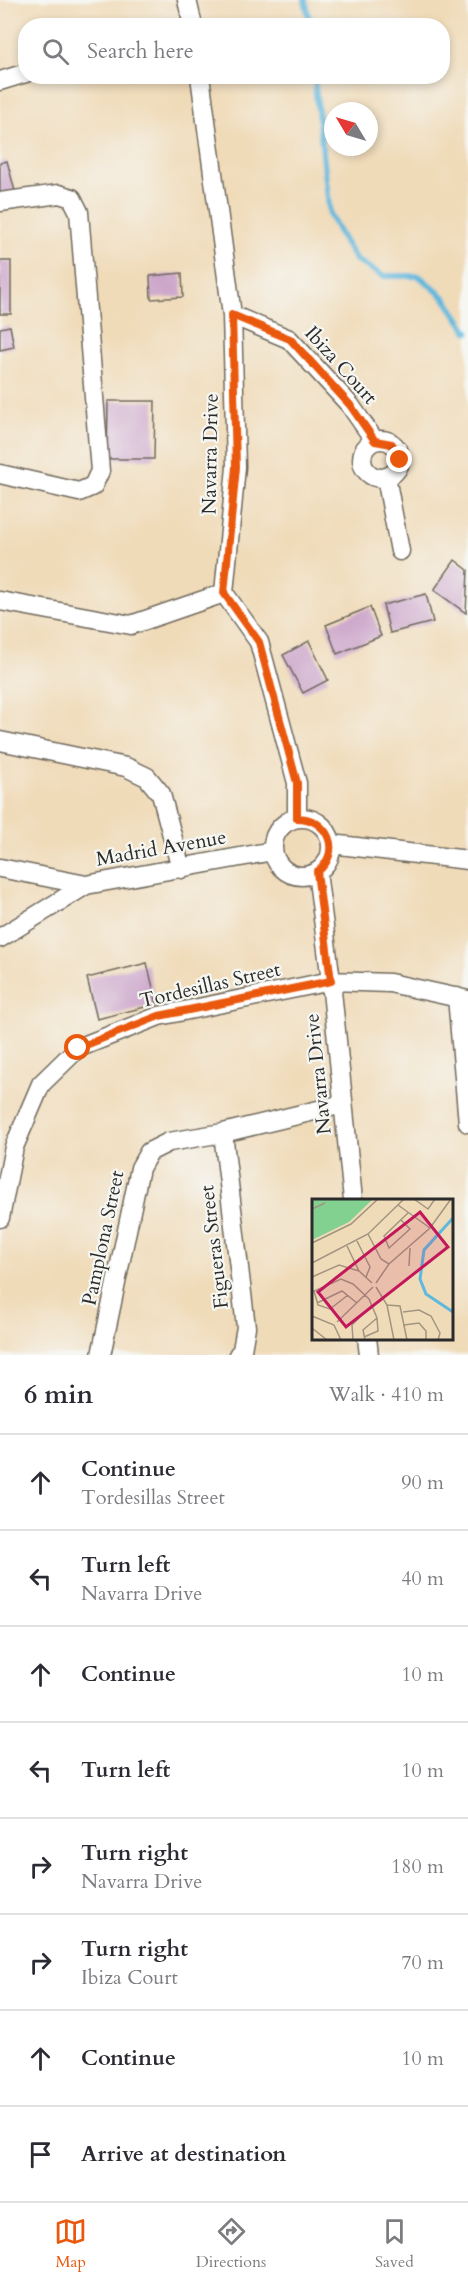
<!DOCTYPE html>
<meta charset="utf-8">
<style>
body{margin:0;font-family:Cardo,serif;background:#f2f2f3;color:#2b2b33}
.compass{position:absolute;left:324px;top:102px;width:54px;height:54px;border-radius:50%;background:#fff;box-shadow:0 3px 9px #0003;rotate:308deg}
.stop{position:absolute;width:18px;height:18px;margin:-14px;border:4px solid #ea580c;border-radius:50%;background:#fff}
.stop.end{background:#ea580c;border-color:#fff;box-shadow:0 2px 6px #0008}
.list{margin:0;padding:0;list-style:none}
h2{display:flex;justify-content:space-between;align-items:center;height:78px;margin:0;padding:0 24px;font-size:26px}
h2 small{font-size:20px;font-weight:400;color:#7c7c81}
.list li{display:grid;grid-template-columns:39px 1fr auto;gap:18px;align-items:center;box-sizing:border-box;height:96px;padding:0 24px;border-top:2px solid #e1e1e2}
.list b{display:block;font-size:22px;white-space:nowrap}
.list p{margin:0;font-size:20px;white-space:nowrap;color:#7c7c81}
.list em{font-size:20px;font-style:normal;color:#7c7c81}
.icon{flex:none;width:33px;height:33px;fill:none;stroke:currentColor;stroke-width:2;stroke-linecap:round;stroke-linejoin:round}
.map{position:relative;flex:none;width:468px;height:1355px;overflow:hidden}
.search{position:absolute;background:#fff;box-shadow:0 3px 9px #0003;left:18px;right:18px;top:18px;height:66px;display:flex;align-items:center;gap:15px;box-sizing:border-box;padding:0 21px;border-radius:24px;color:#7c7c81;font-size:22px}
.sheet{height:846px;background:#fff}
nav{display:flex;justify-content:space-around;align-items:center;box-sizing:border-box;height:84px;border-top:2px solid #e1e1e2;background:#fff;font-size:16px;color:#7c7c81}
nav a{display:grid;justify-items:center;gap:3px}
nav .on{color:#ea580c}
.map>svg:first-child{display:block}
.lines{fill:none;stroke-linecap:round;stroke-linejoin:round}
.stream{stroke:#5fb8dd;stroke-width:6}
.building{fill:#cca6cb}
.minor-casing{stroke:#70695d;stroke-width:21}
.minor{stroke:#fff;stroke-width:18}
.route{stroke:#ea580c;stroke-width:8}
.labels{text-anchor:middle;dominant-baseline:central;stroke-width:4.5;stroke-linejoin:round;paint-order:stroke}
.street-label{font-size:20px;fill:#2b2b2b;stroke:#f6f6f2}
.inset-river{fill:none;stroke:#5fb8dd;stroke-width:3}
.inset-road{fill:none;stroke:#a19580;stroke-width:1.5}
.view{fill:#c2185b;fill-opacity:0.15;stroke:#c2185b;stroke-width:3}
.inset-edge{fill:none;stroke:#2b2b2b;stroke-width:3}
</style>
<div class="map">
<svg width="468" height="1355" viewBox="0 0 468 1355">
<rect width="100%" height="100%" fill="#f6f6f2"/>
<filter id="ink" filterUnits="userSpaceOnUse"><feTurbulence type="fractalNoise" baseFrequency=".0167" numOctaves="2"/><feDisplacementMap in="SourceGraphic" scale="12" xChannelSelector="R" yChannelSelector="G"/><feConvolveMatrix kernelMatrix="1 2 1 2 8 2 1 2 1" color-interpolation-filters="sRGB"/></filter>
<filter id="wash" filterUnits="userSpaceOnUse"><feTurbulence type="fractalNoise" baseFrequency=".008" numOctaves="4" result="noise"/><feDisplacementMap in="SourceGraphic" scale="24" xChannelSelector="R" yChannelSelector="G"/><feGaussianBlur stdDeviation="1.35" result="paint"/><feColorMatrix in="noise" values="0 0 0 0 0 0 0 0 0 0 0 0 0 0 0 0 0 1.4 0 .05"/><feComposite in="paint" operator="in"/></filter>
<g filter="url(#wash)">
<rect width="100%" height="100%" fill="#f0dbb9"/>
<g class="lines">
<path class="stream" d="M305 0 311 26
M314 76 330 215 342 238 356 260 383 276H419L445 298 468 332"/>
</g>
<g id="blocks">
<path class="building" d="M7 161 16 195 0 199V163Z
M0 261H11V314H0Z
M182 273 183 297 151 299 150 276Z
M10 326 14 347 0 350V328Z
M108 401H155L154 459H107Z
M455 560 468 570 466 613 434 590Z
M426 594 433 622 390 633 383 605Z
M370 607 381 636 337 654 326 625Z
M309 641 328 680 303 693 283 655Z
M147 963 157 1004 97 1019 87 978Z"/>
</g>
</g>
<g filter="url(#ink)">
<use href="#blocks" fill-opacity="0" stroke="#70695d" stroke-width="1.5"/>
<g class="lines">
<g class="minor-casing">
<path id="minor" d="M187 0 193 26
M200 76 232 315 236 467 224 593 259 642 297 783V818
M0 81 26 73
M0 202 59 194 72 198 79 212 100 471 93 486 79 492 0 474
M232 315 289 339 350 405 375 441
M362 459a19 19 0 1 1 38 0a19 19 0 1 1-38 0Z
M386 477 400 551
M0 601 131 625 224 593
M0 741 126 767 147 777 161 794 181 869
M273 847a29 29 0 1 1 58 0a29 29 0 1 1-58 0Z
M331 844 468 860
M0 868 86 885
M317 872 331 981 353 1200
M0 938 86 885 273 851
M457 997 468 1123
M223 1133 246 1327 242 1350 238 1355
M0 1218 14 1147 41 1084 78 1048 159 1016 331 981 390 983 468 1000
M367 1338 369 1355
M101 1355 140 1168 149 1152 169 1142 223 1133 343 1104"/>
</g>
<use href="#minor" class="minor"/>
</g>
</g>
<g class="lines" filter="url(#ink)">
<path class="route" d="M78 1048 159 1016 331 981 317 872C343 852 328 818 297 818V783L259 642 224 593 236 467 232 315 290 339 350 405 375 441 392 444 400 460"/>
</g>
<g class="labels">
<g class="street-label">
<text transform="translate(341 365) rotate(48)">Ibiza Court</text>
<text transform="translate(210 454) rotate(-89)">Navarra Drive</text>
<text transform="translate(161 848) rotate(-10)">Madrid Avenue</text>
<text transform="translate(210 985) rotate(-13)">Tordesillas Street</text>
<text transform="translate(318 1074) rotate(-96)">Navarra Drive</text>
<text transform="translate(103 1238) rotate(-78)">Pamplona Street</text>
<text transform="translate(214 1247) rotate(-97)">Figueras Street</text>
</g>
</g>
<g transform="translate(312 1199)">
<rect width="141" height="141" fill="#f0dbb9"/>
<path d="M0 0H61L37 23 0 41Z" fill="#82d191"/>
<path class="inset-river" d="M141 19 112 51 108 80 114 95 141 113"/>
<path class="inset-road" d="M102 0 116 10 123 0M86 6 118 29M0 10 13 4 9 6M89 21 98 30 77 49 72 37 96 14M56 35 69 60 77 65M45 42 58 68 54 78M0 44 39 25 66 0M35 47 47 72M0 64 56 35 92 0M97 67 98 49M0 78 27 66 47 72 60 84M64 84 77 65 118 29 139 0M64 88 75 106 82 141M2 92 6 106 18 110 36 96M0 93 29 80 41 85 57 100 65 119 66 132 52 138M5 104 30 92 45 104M75 106 88 107 95 141M91 113 107 111 119 117 128 134 126 141M0 117 22 126 29 141M25 123 61 88M92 126 107 124 114 132V141M0 129 15 141M41 141 40 126 60 106M53 141 51 131 65 119"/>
<path class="view" d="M108 13 136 48 34 128 6 93Z"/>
<rect width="141" height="141" class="inset-edge"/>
</g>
</svg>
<svg class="compass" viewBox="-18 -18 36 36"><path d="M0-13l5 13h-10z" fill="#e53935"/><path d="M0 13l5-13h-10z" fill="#7c7c81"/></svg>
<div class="stop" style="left:78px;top:1048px"></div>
<div class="stop end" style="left:400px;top:460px"></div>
<div class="search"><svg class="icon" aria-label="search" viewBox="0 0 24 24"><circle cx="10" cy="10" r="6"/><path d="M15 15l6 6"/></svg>Search here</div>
</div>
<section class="sheet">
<h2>6 min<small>Walk · 410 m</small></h2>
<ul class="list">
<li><svg class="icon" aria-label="ahead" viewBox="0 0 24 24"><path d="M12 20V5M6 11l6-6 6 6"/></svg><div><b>Continue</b><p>Tordesillas Street</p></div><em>90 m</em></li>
<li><svg class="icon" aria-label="left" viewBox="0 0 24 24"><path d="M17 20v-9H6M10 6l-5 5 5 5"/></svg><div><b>Turn left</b><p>Navarra Drive</p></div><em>40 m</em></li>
<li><svg class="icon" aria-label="ahead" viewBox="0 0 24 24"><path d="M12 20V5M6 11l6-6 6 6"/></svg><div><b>Continue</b></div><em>10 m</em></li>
<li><svg class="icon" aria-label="left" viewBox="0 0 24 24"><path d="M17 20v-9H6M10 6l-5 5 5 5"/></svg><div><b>Turn left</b></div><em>10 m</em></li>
<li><svg class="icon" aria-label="right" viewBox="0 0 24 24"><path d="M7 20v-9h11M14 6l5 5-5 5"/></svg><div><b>Turn right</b><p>Navarra Drive</p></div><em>180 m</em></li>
<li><svg class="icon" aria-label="right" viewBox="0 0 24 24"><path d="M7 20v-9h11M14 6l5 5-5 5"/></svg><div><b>Turn right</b><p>Ibiza Court</p></div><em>70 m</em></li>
<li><svg class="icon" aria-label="ahead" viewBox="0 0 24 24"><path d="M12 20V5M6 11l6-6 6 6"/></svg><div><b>Continue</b></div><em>10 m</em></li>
<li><svg class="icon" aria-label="arrive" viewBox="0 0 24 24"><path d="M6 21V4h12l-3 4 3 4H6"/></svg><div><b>Arrive at destination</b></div></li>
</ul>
</section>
<nav>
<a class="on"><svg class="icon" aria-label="map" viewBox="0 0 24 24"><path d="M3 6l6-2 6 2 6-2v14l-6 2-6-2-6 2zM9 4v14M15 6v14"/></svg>Map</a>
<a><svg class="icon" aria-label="directions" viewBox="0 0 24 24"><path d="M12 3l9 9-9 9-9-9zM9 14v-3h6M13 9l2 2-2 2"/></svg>Directions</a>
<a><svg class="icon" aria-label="saved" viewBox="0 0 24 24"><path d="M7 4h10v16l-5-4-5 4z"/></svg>Saved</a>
</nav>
